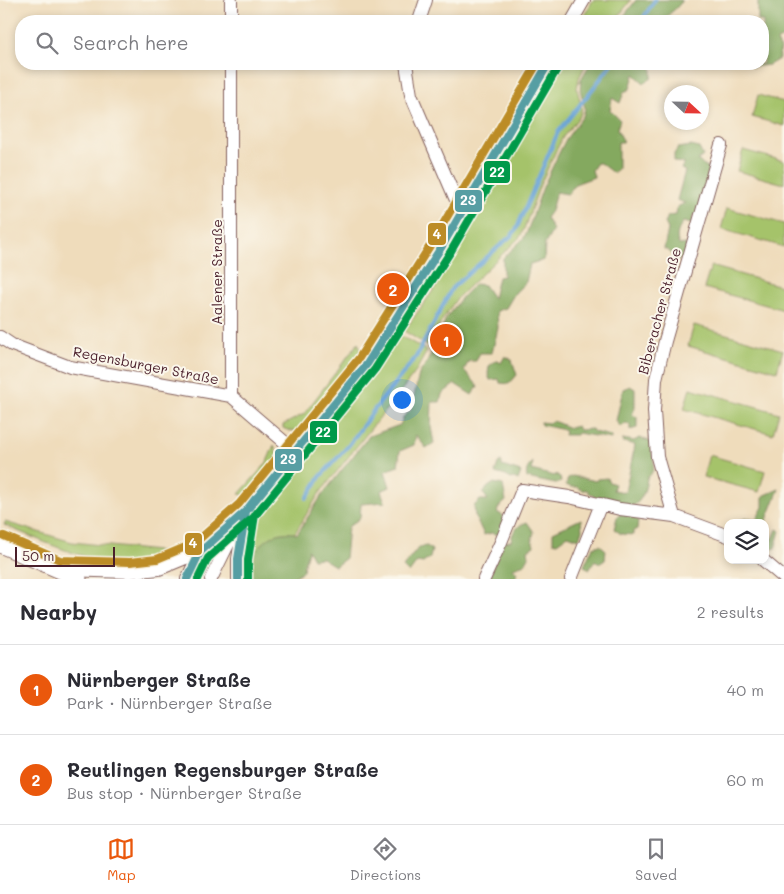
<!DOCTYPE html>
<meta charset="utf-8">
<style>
body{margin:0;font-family:Mali,sans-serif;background:#f2f2f3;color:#2b2b33}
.controls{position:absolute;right:15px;bottom:15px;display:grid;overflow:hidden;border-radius:10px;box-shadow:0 2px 8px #0003}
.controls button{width:45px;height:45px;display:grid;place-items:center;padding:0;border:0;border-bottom:1px solid #e1e1e2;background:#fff;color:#2b2b33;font:25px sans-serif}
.compass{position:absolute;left:664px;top:85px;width:45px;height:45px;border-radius:50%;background:#fff;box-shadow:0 2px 8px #0003;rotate:112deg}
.scale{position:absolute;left:15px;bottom:12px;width:100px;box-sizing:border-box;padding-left:5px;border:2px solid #4a1f2b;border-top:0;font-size:14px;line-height:18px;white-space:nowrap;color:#4a1f2b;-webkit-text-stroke:4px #fbf7ec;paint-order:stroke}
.you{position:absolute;left:401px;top:399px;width:18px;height:18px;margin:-12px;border:4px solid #fff;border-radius:50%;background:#1a73e8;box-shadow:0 0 0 8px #1a73e833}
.badge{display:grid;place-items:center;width:32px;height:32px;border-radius:50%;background:#ea580c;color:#fff;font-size:16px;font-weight:700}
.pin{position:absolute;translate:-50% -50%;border:2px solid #fff;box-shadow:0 1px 5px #0006}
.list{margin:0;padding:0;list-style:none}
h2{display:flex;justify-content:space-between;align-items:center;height:65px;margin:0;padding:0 20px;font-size:21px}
h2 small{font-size:16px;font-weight:400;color:#7c7c81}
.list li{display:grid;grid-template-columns:32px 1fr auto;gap:15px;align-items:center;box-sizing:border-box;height:90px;padding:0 20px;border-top:1px solid #e1e1e2}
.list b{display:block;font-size:19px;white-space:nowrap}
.list p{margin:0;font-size:16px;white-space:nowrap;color:#7c7c81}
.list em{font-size:16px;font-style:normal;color:#7c7c81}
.icon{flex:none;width:28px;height:28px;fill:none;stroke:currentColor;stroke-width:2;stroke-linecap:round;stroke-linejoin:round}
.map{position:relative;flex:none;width:784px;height:579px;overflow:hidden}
.search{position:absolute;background:#fff;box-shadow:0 2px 8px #0003;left:15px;right:15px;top:15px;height:55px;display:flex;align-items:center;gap:12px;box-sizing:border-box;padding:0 18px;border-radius:20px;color:#7c7c81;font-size:19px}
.sheet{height:245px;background:#fff}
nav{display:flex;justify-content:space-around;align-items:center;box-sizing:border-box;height:70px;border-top:1px solid #e1e1e2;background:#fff;font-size:14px;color:#7c7c81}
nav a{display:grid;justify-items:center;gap:2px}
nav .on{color:#ea580c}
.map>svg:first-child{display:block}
.green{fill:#a5c36a;stroke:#78714a}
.forest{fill:#84a95e;stroke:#676444}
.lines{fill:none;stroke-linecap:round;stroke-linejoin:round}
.stream{stroke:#65a1d6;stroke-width:4}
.minor-casing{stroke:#84615d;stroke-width:14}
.tertiary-casing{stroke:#84615d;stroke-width:17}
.minor{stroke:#fff;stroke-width:12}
.tertiary{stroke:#fff;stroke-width:15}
.bus-1-casing{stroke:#fbf7ec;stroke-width:11}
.bus-2-casing{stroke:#fbf7ec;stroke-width:11}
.bus-3-casing{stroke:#fbf7ec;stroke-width:11}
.bus-1{stroke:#579ea3;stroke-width:8}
.bus-2{stroke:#009949;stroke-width:8}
.bus-3{stroke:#bc8c26;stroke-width:8}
.labels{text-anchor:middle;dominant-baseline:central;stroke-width:4;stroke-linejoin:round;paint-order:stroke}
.street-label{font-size:14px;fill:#4a1f2b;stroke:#fbf7ec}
.line-badge{stroke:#fbf7ec;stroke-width:2}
.badge-label{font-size:14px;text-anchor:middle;font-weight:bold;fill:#fff}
</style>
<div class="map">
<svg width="784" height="579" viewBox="0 0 784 579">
<rect width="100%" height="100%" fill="#fbf7ec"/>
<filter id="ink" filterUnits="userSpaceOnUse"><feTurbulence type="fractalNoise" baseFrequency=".02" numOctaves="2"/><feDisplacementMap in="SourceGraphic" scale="10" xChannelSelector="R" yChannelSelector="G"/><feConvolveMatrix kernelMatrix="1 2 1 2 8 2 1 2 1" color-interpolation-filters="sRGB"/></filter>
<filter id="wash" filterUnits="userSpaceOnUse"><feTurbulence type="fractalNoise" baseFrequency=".0096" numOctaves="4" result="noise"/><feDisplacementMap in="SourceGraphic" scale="20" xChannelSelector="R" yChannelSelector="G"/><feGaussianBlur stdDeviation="1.12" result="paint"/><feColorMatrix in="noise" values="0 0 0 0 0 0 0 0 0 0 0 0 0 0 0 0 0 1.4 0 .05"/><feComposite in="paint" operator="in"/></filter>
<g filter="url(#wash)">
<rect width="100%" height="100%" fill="#efdcbb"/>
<path class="green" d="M593 0H631L615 21H581Z
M558 64H586L579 78 577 89 582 108 580 116 563 137 555 153 540 185 524 229 520 237 457 298 444 317 428 346 404 331 437 285 431 280 479 196 487 191Z
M758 95 784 102V126L752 117Z
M743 150 784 161V184L737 171Z
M727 208 784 224V247L721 229Z
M711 266 784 287V310L704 288Z
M694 325 783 350 777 371 688 346Z
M398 334 427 351 415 373 319 494 295 533H283L255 552 246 562C238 546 254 532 258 517 259 513 259 509 260 505L316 434 318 436 363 380 360 378Z
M358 343 361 349 358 360 350 370 346 368 308 418 311 422C302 431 294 434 283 428V425L304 414Z
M690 388 779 413 773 434 684 409Z
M274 445C276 451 278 455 276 461 274 468 257 490 251 494 247 496 243 495 239 494L266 464Z
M709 455 765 471 759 492 703 477Z
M5 522 72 542 167 552 177 557C120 579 56 547 4 525Z"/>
<path class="forest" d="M636 0H682C676 12 670 10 664 21H620Z
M758 0H784V38L777 41 780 48 779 59 769 65 751 67 752 64H763V21H758Z
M590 64H648L652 68V78L644 83 634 74 630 89 624 92 620 103 612 98 610 110 620 120 617 129 624 142H618V169L613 173 600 163H597L592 170 594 177 575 184 568 194 556 192 551 211 546 218 553 230 545 244 544 260 530 264 526 282 515 293 506 308 497 311 498 328 492 353H480L476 361H469L464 370 478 386 472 395 455 384 442 394 440 402H432L431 427 434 443 426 448 416 435 414 445 400 451 398 466 385 471 390 487 381 491 385 502 361 504 360 518 348 527 345 559 335 566 322 558 313 559 308 550C307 558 303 563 303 571L295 576V579H249L246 562C255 551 269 533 284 533 288 532 293 533 297 534L322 495 369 436 400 425 404 416 411 410 419 374 427 362 440 335 446 318 463 296 475 284 484 285 493 298 498 277 503 276V258L523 239 527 232 543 187 558 155 566 139 583 116 585 108 580 90 581 79Z
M691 146 699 148 703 156 698 160 704 166 709 167 702 212 693 216 692 224 683 222C678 230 675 236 679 245L686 244V255L678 261 669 251 664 249 668 229 665 223 668 216 676 215 677 207 685 203 677 200 685 171 681 169 684 163 674 162V154L678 148Z
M505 356 512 360 517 375 509 384 500 383 499 379 490 380 488 374 489 366 497 360 501 363Z
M630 386 635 389V408L632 415 637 417V428L630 430V425L626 423 621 427 616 421 623 389Z
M553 421 570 428 577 426 579 430 592 429 594 432 611 436V439L578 433 577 435H564L565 430 541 425 540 422 549 423Z
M639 438 650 441C652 453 659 469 647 478 646 487 642 503 632 506 628 508 620 505 615 505L611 500C601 499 593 499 587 490H582L577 487H571L566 485 568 478 573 476 596 481 597 479 607 478 609 482 615 484 613 490 625 492 635 445 623 442V439L634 441Z
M502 462V466L521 472 518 480 514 478 511 479 506 476 495 473 498 463Z
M533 462 531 470 555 476 556 474 560 477 561 482 555 484 527 478C525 470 528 467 533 462Z
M494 483 503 485 506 501 499 507 497 512 505 517 503 536 492 533 484 535 475 516 474 506 480 500H488L483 493 488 487Z
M779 489 765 525V523H735L746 518 756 520 763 507V496Z
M622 513 634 515 638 521 637 529 633 531V535L621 534 614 529 617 517Z
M581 519 582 530 579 539 568 535 557 543 553 542V532Z
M527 522 534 532 532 539 534 546 528 550 529 557 525 564 513 568 517 573 515 579H512L511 577 510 579H489L501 542 511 541C513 530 517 526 527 522Z
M777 529 780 531 775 548 765 552V537L773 539Z
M600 545 606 550 605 560 599 564 595 560 590 569 584 566 593 547Z
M427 546 432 550 430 558 423 563 417 562 409 573 403 567 419 547Z"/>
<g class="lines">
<path class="stream" d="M641 21 655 0
M584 100 612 64
M307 498 320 477 349 445 374 410 416 357 452 288 512 235 516 230 558 132 582 102"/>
</g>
</g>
<g filter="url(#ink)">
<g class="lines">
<g class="minor-casing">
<path id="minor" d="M231 21V0
M419 21 426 0
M572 21 584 0
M231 64V396L295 451
M406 64 411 95 462 214
M0 337 12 345 70 367 231 396
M674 516 657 457 654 411 656 379 665 341 721 145
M763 560 784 578
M63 570 130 572 159 569 200 552 246 511 367 364 392 327 462 214 548 64
M187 579 200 552
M211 579 239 522
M238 579V559L244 521
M484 579 501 542 522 490 569 497 620 509 674 516 728 536
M571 579 601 504"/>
</g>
<g class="tertiary-casing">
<path id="tertiary" d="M0 545 79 579"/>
</g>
<use href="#minor" class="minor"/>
<use href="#tertiary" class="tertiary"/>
<g class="bus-1-casing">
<path id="bus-1" d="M187 579 200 552 246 511 367 364 442 246 548 64
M238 579V559L246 511 256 498"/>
</g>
<g class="bus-2-casing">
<path id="bus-2" d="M198 579 208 558 254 517 375 369 451 251 557 69
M248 579V560L255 515 264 504"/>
</g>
<g class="bus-3-casing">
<path id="bus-3" d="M4 536 60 560 130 562 157 559 195 543 239 504 359 358 433 241 537 64"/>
</g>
<use href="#bus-1" class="bus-1"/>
<use href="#bus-2" class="bus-2"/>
<use href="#bus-3" class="bus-3"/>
</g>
</g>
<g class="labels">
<g class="street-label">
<text transform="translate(216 272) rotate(-90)">Aalener Straße</text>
<text transform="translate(659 311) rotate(-75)">Biberacher Straße</text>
<text transform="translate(146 365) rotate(11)">Regensburger Straße</text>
</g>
</g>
<g class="line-badge">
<rect x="483" y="160" width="28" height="24" rx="5" fill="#009949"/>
<rect x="454" y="189" width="29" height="24" rx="5" fill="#579ea3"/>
<rect x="427" y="222" width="20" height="24" rx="5" fill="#bc8c26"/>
<rect x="309" y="420" width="29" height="24" rx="5" fill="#009949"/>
<rect x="274" y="448" width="29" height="24" rx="5" fill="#579ea3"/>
<rect x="184" y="532" width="19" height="24" rx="5" fill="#bc8c26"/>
</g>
<g class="badge-label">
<text x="497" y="177">22</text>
<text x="468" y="205">23</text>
<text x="437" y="239">4</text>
<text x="323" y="437">22</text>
<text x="288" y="464">23</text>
<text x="193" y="548">4</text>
</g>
</svg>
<div class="controls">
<button><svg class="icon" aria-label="layers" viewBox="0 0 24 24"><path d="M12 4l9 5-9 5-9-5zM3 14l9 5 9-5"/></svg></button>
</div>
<svg class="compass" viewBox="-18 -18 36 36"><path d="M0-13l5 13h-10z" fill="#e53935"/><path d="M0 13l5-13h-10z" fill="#7c7c81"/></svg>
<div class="scale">50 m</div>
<div class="you"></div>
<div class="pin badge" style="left:446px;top:340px">1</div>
<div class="pin badge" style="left:393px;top:289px">2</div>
<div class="search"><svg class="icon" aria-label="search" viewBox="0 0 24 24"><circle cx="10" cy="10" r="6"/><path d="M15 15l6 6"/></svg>Search here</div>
</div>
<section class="sheet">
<h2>Nearby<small>2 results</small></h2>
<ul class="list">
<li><span class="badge">1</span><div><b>Nürnberger Straße</b><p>Park · Nürnberger Straße</p></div><em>40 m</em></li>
<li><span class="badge">2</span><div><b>Reutlingen Regensburger Straße</b><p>Bus stop · Nürnberger Straße</p></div><em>60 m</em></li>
</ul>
</section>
<nav>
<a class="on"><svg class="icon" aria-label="map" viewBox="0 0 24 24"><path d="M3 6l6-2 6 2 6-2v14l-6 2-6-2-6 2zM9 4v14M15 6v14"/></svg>Map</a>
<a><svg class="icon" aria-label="directions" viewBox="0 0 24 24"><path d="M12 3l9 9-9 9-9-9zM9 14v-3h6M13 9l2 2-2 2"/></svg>Directions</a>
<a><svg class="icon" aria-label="saved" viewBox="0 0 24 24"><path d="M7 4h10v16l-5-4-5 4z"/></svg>Saved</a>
</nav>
